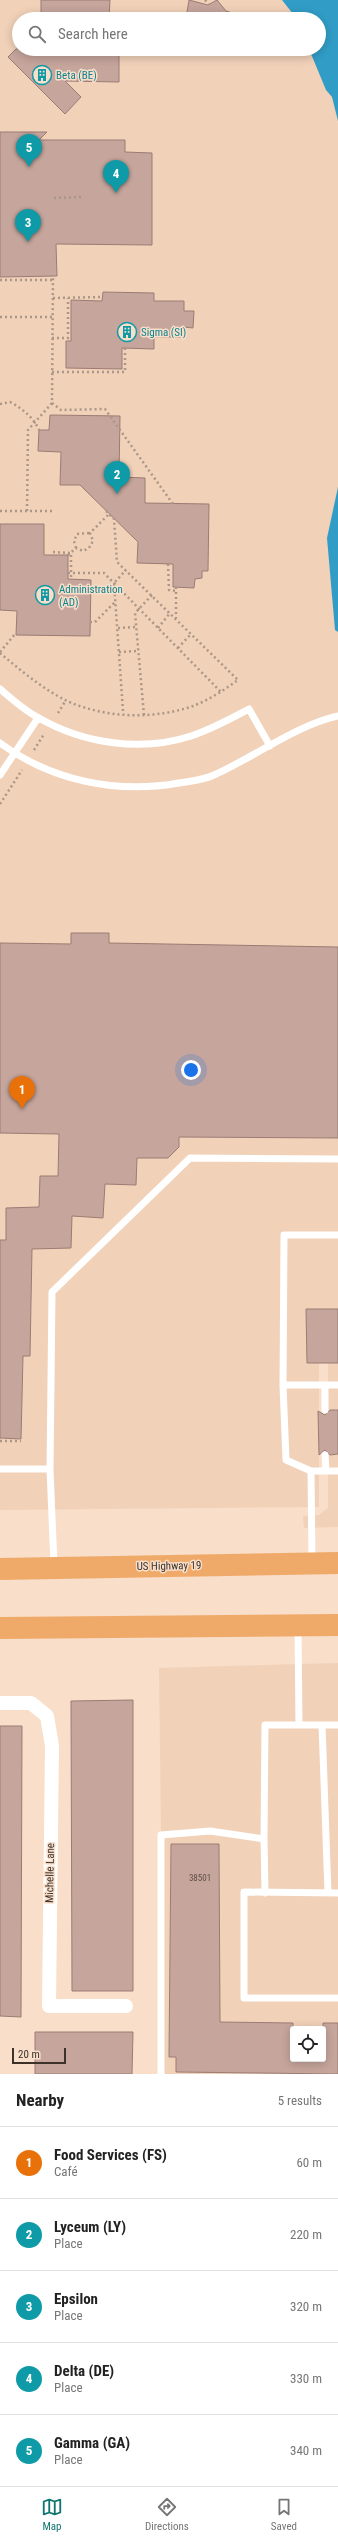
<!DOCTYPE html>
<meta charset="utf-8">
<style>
body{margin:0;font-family:"Roboto Condensed",sans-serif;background:#f6f6f6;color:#222}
.controls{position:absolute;right:12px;bottom:12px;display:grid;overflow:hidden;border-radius:4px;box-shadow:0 2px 10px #0003}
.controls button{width:36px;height:36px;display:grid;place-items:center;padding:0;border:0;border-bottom:1px solid #e0e0e0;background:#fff;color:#222;font:20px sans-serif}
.scale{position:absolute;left:12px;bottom:10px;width:54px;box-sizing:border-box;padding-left:4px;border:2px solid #3c322a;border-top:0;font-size:11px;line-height:14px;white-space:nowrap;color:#3c322a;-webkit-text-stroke:3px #f9dec9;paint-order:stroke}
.you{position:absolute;left:191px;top:1070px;width:14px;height:14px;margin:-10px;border:3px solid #fff;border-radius:50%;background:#1a73e8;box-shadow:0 0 0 6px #1a73e833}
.badge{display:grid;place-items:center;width:26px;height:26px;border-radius:50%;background:#0f766e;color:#fff;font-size:13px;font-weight:700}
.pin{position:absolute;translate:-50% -33px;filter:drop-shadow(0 1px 2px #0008)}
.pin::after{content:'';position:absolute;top:21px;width:14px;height:12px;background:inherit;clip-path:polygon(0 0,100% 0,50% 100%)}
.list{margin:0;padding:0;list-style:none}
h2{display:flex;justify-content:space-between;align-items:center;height:52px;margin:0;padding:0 16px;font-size:17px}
h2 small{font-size:13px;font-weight:400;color:#767676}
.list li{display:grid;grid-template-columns:26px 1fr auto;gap:12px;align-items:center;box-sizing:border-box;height:72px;padding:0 16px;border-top:1px solid #e0e0e0}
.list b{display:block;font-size:15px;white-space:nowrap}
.list p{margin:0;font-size:13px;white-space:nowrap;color:#767676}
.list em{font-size:13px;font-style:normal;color:#767676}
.icon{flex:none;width:22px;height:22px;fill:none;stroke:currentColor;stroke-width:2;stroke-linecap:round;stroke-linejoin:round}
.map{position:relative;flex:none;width:338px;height:2074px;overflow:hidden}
.search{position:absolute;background:#fff;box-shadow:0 2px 10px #0003;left:12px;right:12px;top:12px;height:44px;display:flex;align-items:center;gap:10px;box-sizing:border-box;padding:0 14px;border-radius:22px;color:#767676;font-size:15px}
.sheet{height:412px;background:#fff}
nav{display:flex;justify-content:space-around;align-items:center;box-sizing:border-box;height:56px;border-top:1px solid #e0e0e0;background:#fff;font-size:11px;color:#767676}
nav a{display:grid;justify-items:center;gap:2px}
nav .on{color:#0f766e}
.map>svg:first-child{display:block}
.built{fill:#f1d1b8;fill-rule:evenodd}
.water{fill:#319dc7}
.building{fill:#c5a59c;stroke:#9b7c74}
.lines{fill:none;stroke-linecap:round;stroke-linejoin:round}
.path{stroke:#ab9787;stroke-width:2.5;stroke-dasharray:2 3;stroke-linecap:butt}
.service{stroke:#fff;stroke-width:7}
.minor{stroke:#fff;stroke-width:14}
.trunk{stroke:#efaa6a;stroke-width:22}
.labels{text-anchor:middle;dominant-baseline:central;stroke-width:3;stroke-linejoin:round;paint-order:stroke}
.number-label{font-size:9px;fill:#5e4f46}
.culture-label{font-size:11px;fill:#0d838f;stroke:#f9dec9;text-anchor:start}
.street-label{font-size:11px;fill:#3c322a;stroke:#f9dec9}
</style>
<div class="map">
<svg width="338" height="2074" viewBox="0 0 338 2074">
<rect width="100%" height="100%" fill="#f9dec9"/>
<path class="built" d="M0 0H338V1353H319V1507L0 1510ZM19 19H319V49H19Z
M328 1361H338V1527L304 1528 303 1516 319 1515 328 1508Z
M338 1663V2074H164L159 1668ZM293 2029H323V2059H293Z"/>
<path class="water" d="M282 0H338V121L332 97 326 90 309 49H319V19H297Z
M338 487V632L335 630 327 538Z"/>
<path class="building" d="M41 0H110L109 19H41Z
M189 0 208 5 217 0 226 11 242 16V19H189L187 12Z
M16 49H119V82L65 81 81 97 65 114 8 57Z
M0 132H47L39 140H125V152L152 153V245L56 244 57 276 0 277Z
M103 292 154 293V301H184V311H194L193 328 184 327V337H154V349L122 348V369L66 368V341H71V300L102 301Z
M50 415 120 416 119 477 145 478V503L209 504 208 571H202V578L195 579 194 588 173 587V564L137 563 138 542 80 485H60L61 452 38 451 39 430H49Z
M0 524H44V555H68V579L91 580 90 636 16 635 17 611 0 610Z
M71 933H109V943L338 947V1138L179 1137V1147L168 1158H137L136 1185 105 1184 103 1218 72 1216 71 1248 32 1249 30 1356H23L21 1439 0 1438V1240H6V1208L39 1207 40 1176H58L59 1134 0 1133V943L71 944Z
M306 1309H338V1363H307Z
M330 1410H338V1454L330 1455 325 1450 319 1455 318 1411 325 1415Z
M133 1700V1991H72L71 1701Z
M0 1726H22L21 2017 0 2016Z
M171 1844H219L220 2022 293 2023V2059H323V2023H338V2074L176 2072V2057H169Z
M35 2032H133L132 2074H35Z"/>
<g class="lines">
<path class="path" d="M205 0 209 4
M54 198 82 197
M0 280H53
M53 298 102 297
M0 317H53
M52 338H68V298
M52 372H125V348
M52 403 61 410 105 409 173 504
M0 404 10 402C23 409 33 417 39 430
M0 511H53
M27 511 28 430 52 403 53 276
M76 548 74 541 77 534 90 533
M53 552 71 553V579
M68 555 76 548 83 551 89 548 93 541 90 533 109 514
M168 564 169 590 176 591
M68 573H104L221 692
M176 587V618
M90 622H95L115 602
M118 628 136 627
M158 628 170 613
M178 648 191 634
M0 652 16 633
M119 652 138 651
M0 653C20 670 43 689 67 701 105 718 153 720 193 706 209 700 224 690 238 680L117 562 114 519 106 511
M123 711 114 583 126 570
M58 713 66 700
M144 715 135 613 152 595
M34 750 44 734
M0 804 22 770
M0 1441H21"/>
<path class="service" d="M0 689C12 699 25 711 39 718 84 744 142 752 191 736 212 729 230 719 249 709L270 746
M0 743C52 781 116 794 179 783 190 781 204 780 214 775 255 757 294 726 338 716
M0 775 38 718
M338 1235H284L283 1385 286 1460 311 1471H338
M283 1385H338
M325 1385V1410
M325 1455 326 1471
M0 1469H50
M311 1471 312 1560
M54 1565 50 1469 52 1292 190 1158 338 1159
M298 1627 299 1725
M322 1725 328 1893
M264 1839 265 1893
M338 1893 244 1892V1998H338
M161 2074V1835L210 1831 264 1839 265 1725H338"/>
<path class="minor" d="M0 1703H31L47 1716 52 1746 49 2006H126"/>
<path class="trunk" d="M0 1569 338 1563
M0 1628 338 1625"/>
</g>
<defs>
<g id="building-ring" transform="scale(1)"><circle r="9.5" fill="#f9dec9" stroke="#0f9aa8" stroke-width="1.5"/><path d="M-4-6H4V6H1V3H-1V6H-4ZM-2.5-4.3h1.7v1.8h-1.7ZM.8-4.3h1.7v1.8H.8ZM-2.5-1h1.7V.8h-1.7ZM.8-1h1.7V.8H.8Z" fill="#0f9aa8"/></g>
</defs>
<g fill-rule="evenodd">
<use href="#building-ring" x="42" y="75"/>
<use href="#building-ring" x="127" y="332"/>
<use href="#building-ring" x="45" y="595"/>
</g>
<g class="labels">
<g class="number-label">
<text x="200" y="1878">38501</text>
</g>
<g class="culture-label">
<text x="56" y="75">Beta (BE)</text>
<text x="141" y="332">Sigma (SI)</text>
<text x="59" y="589">Administration<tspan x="59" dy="13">(AD)</tspan></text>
</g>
<g class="street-label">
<text transform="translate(169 1566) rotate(-1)">US Highway 19</text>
<text transform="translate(50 1873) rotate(-89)">Michelle Lane</text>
</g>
</g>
</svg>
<div class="controls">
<button><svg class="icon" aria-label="locate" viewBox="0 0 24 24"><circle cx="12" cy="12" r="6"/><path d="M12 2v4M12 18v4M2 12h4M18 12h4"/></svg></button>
</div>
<div class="scale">20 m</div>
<div class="you"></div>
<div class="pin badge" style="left:22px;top:1109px;background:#e8710a">1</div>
<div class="pin badge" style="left:117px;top:494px;background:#0f9aa8">2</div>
<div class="pin badge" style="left:28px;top:242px;background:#0f9aa8">3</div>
<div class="pin badge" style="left:116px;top:193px;background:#0f9aa8">4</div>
<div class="pin badge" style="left:29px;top:167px;background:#0f9aa8">5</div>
<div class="search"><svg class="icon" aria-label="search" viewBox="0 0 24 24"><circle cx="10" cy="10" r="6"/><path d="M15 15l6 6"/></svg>Search here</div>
</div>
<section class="sheet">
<h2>Nearby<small>5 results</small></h2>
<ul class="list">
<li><span class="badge" style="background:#e8710a">1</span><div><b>Food Services (FS)</b><p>Café</p></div><em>60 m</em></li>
<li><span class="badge" style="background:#0f9aa8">2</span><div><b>Lyceum (LY)</b><p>Place</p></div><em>220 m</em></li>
<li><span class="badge" style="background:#0f9aa8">3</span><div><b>Epsilon</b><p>Place</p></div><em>320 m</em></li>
<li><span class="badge" style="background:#0f9aa8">4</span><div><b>Delta (DE)</b><p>Place</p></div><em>330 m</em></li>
<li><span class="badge" style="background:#0f9aa8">5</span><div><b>Gamma (GA)</b><p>Place</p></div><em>340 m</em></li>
</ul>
</section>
<nav>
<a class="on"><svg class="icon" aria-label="map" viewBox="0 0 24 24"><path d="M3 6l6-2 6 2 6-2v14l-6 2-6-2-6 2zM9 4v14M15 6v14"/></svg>Map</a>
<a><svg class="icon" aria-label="directions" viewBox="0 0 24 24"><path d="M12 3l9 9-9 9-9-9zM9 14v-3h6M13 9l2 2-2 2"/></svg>Directions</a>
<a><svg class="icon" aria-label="saved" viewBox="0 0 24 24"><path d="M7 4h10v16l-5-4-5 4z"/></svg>Saved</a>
</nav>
